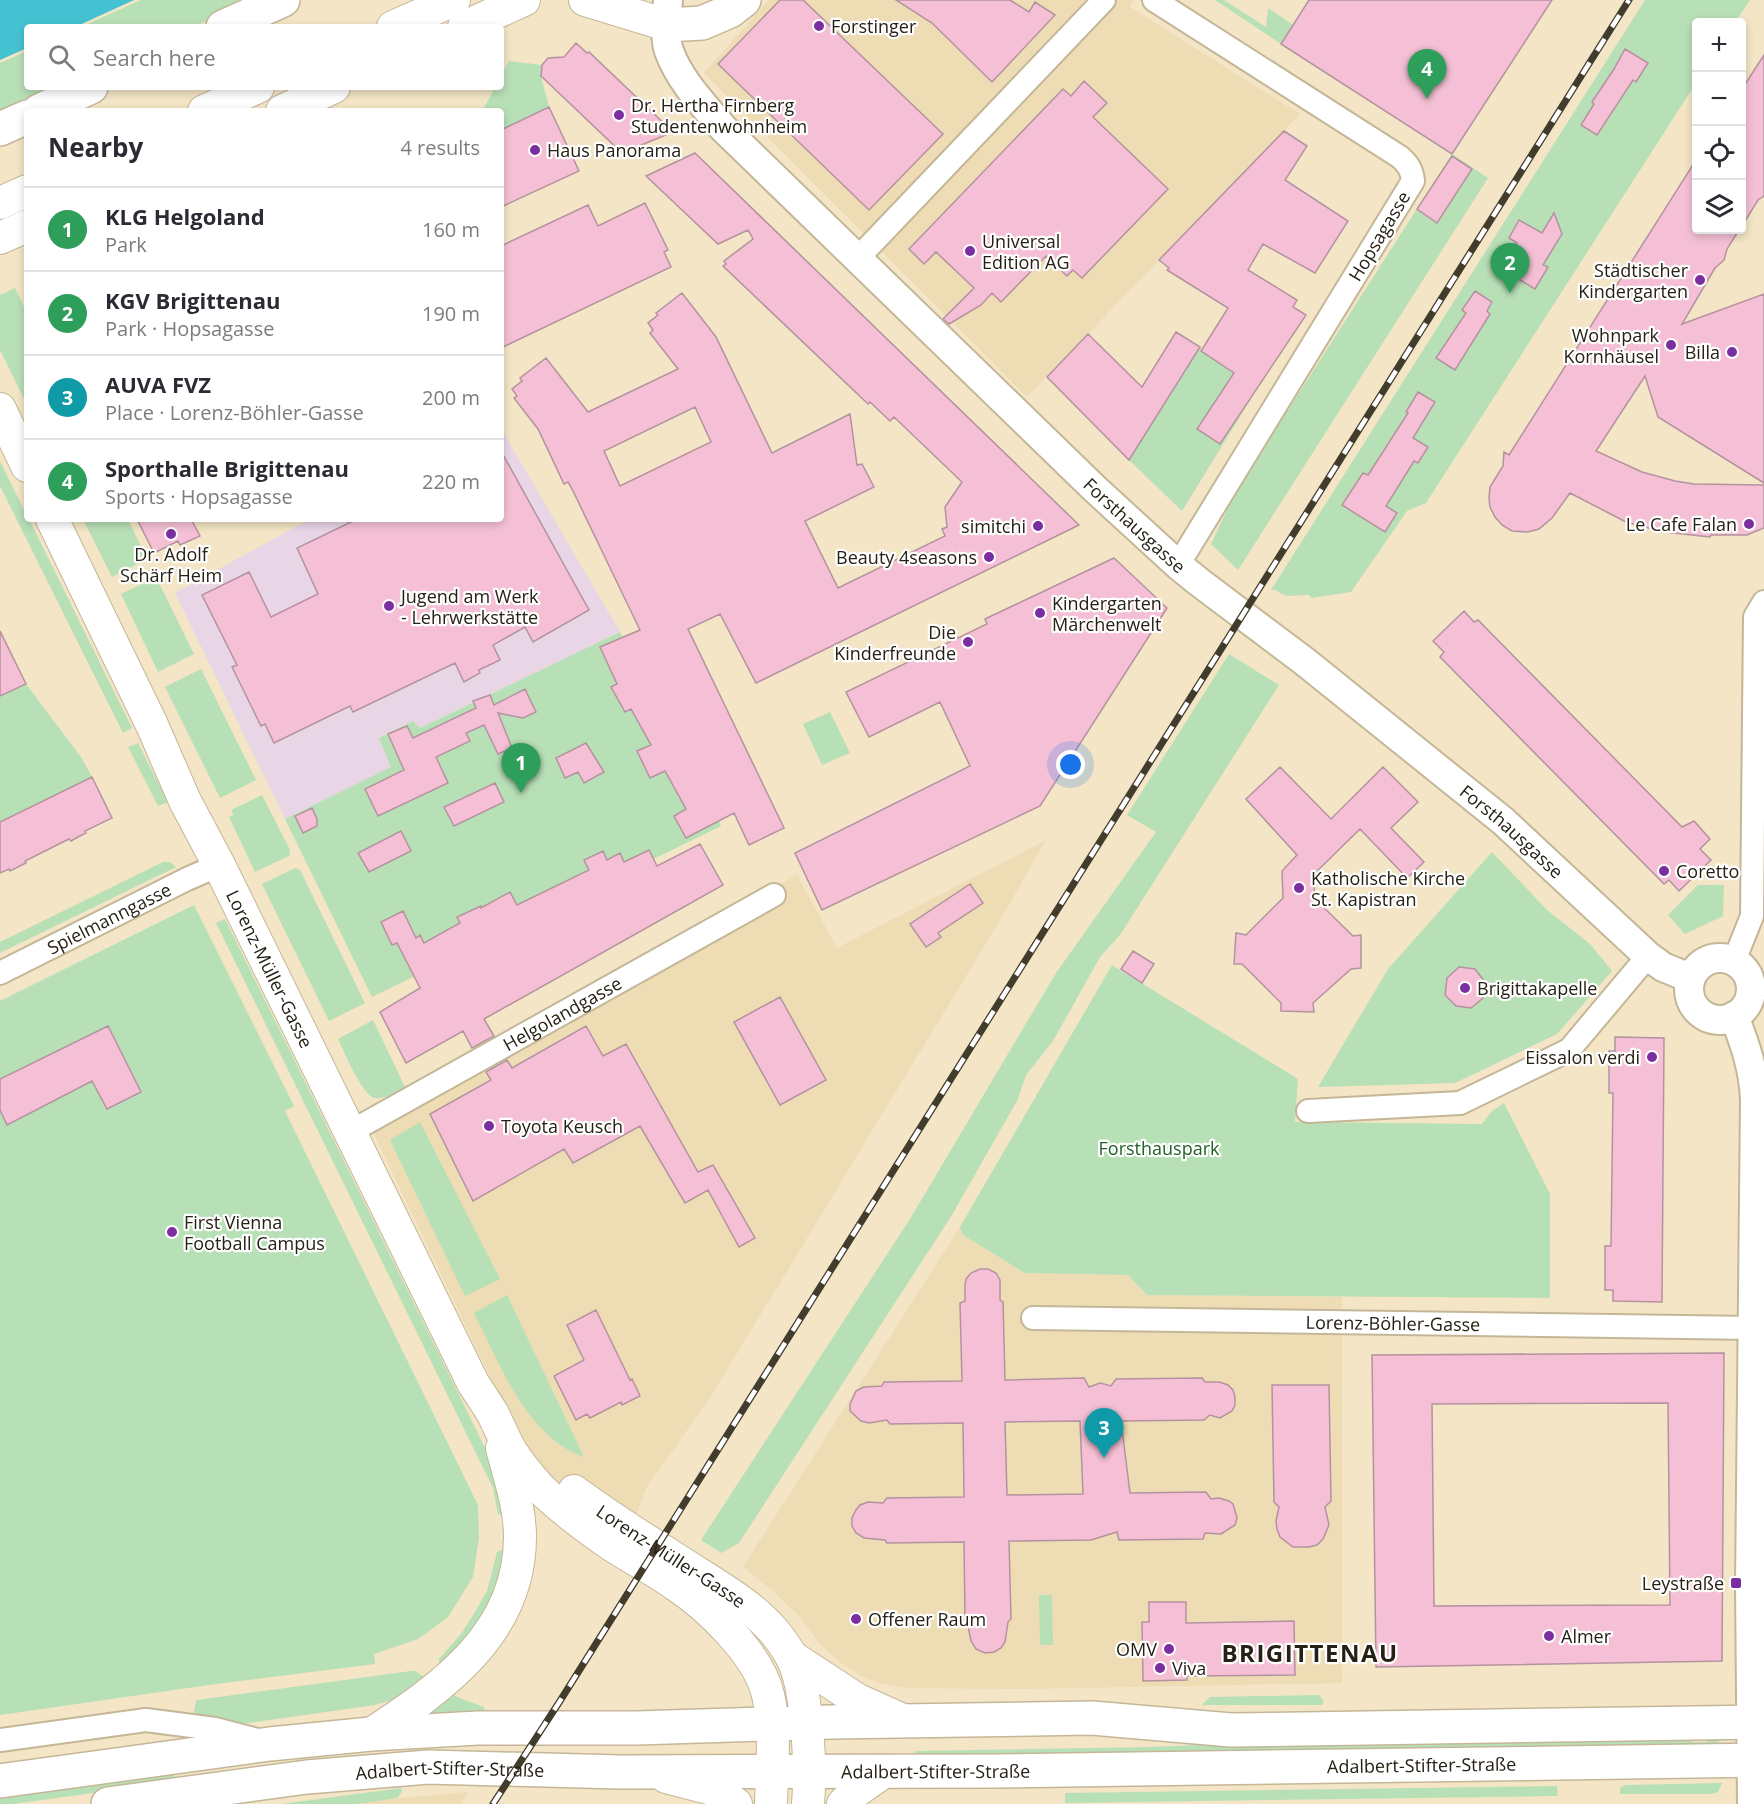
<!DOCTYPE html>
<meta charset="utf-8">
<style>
body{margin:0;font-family:"Open Sans",sans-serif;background:#f2f2f3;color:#2b2b33}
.controls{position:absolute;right:18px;top:18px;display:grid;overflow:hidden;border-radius:6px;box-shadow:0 3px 9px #0003}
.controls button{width:54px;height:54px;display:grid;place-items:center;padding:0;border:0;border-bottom:2px solid #e1e1e2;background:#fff;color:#2b2b33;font:30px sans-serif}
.you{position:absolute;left:1071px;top:765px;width:21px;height:21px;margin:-15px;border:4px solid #fff;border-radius:50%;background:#1a73e8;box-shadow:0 0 0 9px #1a73e833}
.badge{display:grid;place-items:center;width:39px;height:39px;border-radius:50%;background:#0b8043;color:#fff;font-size:20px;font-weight:700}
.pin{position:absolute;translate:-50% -50px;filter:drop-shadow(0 2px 3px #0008)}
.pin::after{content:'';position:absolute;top:32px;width:21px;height:18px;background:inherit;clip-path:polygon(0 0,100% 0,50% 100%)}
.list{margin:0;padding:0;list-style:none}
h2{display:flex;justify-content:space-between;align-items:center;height:78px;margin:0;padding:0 24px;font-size:26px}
h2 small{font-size:20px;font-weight:400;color:#7c7c81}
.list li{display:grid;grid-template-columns:39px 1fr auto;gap:18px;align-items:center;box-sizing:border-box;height:84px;padding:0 24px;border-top:2px solid #e1e1e2}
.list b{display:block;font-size:22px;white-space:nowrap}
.list p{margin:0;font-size:20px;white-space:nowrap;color:#7c7c81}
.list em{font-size:20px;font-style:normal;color:#7c7c81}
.icon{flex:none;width:33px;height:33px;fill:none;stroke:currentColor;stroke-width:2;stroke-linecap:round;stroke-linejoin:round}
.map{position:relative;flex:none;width:1764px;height:1804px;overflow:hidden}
.search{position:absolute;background:#fff;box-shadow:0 3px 9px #0003;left:24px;top:24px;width:480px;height:66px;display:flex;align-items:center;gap:15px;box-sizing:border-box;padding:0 21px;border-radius:6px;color:#7c7c81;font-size:22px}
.panel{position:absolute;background:#fff;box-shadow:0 3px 9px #0003;left:24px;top:108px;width:480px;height:414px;border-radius:6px}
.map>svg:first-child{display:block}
.built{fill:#eddcb4}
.industrial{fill:#e8d6e7}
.green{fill:#b8e0b7;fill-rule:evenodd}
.water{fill:#45c2d2}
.building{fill:#f5c0d5;stroke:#b4929f;stroke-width:1.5;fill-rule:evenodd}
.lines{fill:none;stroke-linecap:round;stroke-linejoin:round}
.minor-casing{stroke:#c4b797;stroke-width:26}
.tertiary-casing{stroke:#c4b797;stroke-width:32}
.secondary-casing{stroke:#c4b797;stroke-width:34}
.primary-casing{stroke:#c4b797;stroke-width:36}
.trunk-casing{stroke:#c4b797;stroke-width:36}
.minor{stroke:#fff;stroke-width:22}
.tertiary{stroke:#fff;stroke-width:28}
.secondary{stroke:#fff;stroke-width:32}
.primary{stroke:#fff;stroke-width:33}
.trunk{stroke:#fff;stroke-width:33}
.rail-casing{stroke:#423c2d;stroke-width:7}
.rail{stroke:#fff;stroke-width:4.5;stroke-dasharray:14;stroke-linecap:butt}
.poi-dot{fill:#7a2e9f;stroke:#fff;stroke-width:2}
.labels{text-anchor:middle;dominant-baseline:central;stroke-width:4.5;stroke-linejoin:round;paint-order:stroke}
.poi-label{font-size:18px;fill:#262115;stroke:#fff;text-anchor:start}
.street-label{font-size:18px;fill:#262115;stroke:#fff}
.park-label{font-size:18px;fill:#205f25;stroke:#fff}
.district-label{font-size:24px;font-weight:bold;letter-spacing:1.5px;fill:#262115;stroke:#fff}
</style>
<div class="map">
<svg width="1764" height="1804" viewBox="0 0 1764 1804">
<rect width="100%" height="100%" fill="#f3e5c5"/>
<path class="built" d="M769 0H1133L1130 7 1300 114 1027 397 704 73Z
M1046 840 1003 915 710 1398 646 1488 628 1537 535 1470 366 1118 797 875 837 948Z
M960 1227 963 1235 1025 1273 1128 1275 1147 1295 1342 1297V1683L1024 1689 905 1688 880 1683 861 1676 841 1663 819 1643 796 1613 773 1591 743 1567Z
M468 1792 460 1804H340Z"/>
<path class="industrial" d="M503 432 620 632 420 728 413 721 379 737 391 767 285 819 175 593 310 519H501V433Z"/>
<path class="green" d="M141 0H253L193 27H81Z
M1215 0H1224L1266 27 1268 8 1293 25 1281 44Z
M1645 0H1750L1735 22H1696V83L1426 503 1407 511 1351 592 1311 598 1309 595 1286 596 1275 590H1271Z
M27 51V87H60L0 114V63Z
M509 61 542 65 541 76 549 107 501 130V111H477L484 108 495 87H501V76Z
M1452 154 1488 178 1238 570 1211 544 1235 493Z
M15 288 27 313V405L0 350V295Z
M1200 347 1207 355 1257 389 1182 511 1129 460ZM1244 407 1220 444 1198 429Z
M0 461 27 516V519H29L132 728 123 733 0 486Z
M83 519H128L147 559 112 577Z
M156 577 194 654 158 672 121 594Z
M620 632 721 826 372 997 285 819 391 767 379 738 413 721 420 728Z
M1229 654 1279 685 1120 935 1100 957 1053 1041 1026 1075 1018 1099 952 1215 739 1543 721 1553 701 1540 910 1219 1056 973 1156 832 1127 815Z
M201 669 256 780 220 798 165 687Z
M26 684 81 757 92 777 0 822V696Z
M830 712 850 753 822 765 803 724Z
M138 743 168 802 158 806 128 747Z
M262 795 290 850 289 856 255 872 229 817 234 815 231 810Z
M1492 852 1547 910 1590 944 1612 971 1557 1034 1455 1083 1318 1087 1388 969Z
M163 862H170L176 867 0 953V942Z
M295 868 300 870 365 1003 329 1021 262 884Z
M1698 885H1724L1723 916 1685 934 1668 915Z
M194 905 294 1106 285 1111 478 1505 479 1538 473 1577 448 1617 418 1639 374 1654 375 1664 216 1684 0 1715V1001Z
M225 919 491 1460 503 1516 498 1514 493 1488 216 923Z
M1112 965 1298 1079 1295 1122 1482 1124 1492 1111 1504 1103 1550 1194V1298L1147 1295 1128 1275 1025 1273 963 1235 960 1227Z
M373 1020 405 1087C397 1091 384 1100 375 1098 362 1096 344 1051 338 1039Z
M420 1122 500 1279 465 1296 390 1140Z
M507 1295 584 1457C526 1437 500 1364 474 1313Z
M508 1547 491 1605 445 1665 439 1663V1659L461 1634 475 1612 487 1591 497 1552Z
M1039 1595H1052L1053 1645H1040Z
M411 1671H415L427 1679 396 1699 375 1705 235 1725 193 1718 196 1700Z
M450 1692 457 1697 484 1707 485 1714 431 1715 427 1713Z
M1319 1695 1324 1702 1322 1705H1202L1210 1697Z
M1691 1736 1692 1742H1706L1705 1736H1719V1748L916 1759 915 1751 1148 1747 1302 1741Z
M173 1770 175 1782 12 1804H0V1793Z
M1722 1783 1718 1792 1712 1794H1620V1788L1625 1785Z
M1557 1786 1558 1796 1065 1803V1793Z
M402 1788V1791L398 1798 357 1804H281Z"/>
<path class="water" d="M0 0H134L75 27H27V48L0 60Z"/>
<path class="building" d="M780 0H803L943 134 869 210 718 64Z
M896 0H1010L1029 12 1035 2 1055 15 992 82 932 23Z
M1309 0H1552L1452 154 1281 44Z
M576 43 587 53 589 52 673 132 622 153 541 76 542 65 548 58 564 57Z
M1625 49 1648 63 1636 82 1633 80 1597 135 1581 125 1594 104 1592 102 1614 69Z
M1764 55V196L1758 200 1742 226V89Z
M1084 81 1107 103 1093 117 1168 189 1082 278 1073 270 1067 276 1046 256 1001 302 992 293 981 305 949 324 943 319 974 288 936 252 924 264 909 249 1063 89 1071 96Z
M549 107 579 171 501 207V130Z
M1284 131 1307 146 1285 180 1348 221 1315 273 1263 244 1248 270 1297 300 1293 307 1306 315 1220 444 1197 429 1234 373 1201 351 1228 308 1167 270 1169 268 1159 260Z
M695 153 1079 525 756 683 720 614 688 629 784 828 749 845 734 813 686 838 674 816 686 809 665 771 650 778 637 751 651 745 631 709 625 712 611 687 617 684 600 647 640 630 573 491 568 482 564 484 538 429 514 398 517 396 512 389 522 381 520 378 546 358 588 412 678 369 650 333 653 330 648 323 658 315 656 313 682 293 716 337 772 453 850 414 857 465 862 464 874 487 805 521 838 588 945 536 942 529 947 527 945 507 962 482 894 417 890 421 870 402 868 404 723 266 726 264 724 261 753 239 748 230 718 244 646 176ZM695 407 711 442 620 486 604 451Z
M1452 156 1472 169 1437 223 1417 209Z
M1696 160V230H1739L1727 249 1724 260 1715 268 1682 324 1764 294V483L1658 417 1645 376 1596 451 1642 472 1675 481 1694 484 1764 485V528L1747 535H1711L1710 537 1664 532 1626 522 1570 493 1552 518 1539 529 1528 532 1512 531 1502 525 1495 517 1490 507 1489 498 1490 487 1503 466 1504 452 1509 455Z
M645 203 668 250 664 252 671 267 501 348V246L588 205 598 226Z
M1554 213 1562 234 1543 265 1548 267 1535 289 1499 267 1517 243 1509 238 1519 220 1542 233Z
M1475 291 1492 302 1487 311 1490 314 1455 370 1436 358 1466 313 1462 310Z
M1176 332 1200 347 1129 460 1047 377 1088 334 1142 387Z
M1418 392 1435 402 1413 438 1428 447 1418 463 1414 461 1386 506 1397 513 1385 532 1342 505 1363 473 1368 475 1408 413 1406 412Z
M501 451 589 610 533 642 525 627 493 645 500 660 479 670 480 673 464 682 455 663 353 712 350 706 274 743 265 724 261 726 232 667 237 665 202 595 249 572 271 617 318 594 297 548 357 519H501Z
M137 519H191L200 536 180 545 178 541 154 553Z
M1114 558 1167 608 1040 806 822 910 795 853 970 766 940 702 869 737 846 692 987 624 985 619Z
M1464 611 1474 622 1478 620 1682 827 1694 821 1710 839 1700 849 1711 860 1679 891 1669 880 1664 884 1440 657 1444 652 1433 641Z
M0 631 26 684 0 696Z
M525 689 536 712 523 718 498 713 512 748 498 754 484 725 466 733 470 741 436 757 448 783 378 816 365 789 404 770 388 734 407 726 413 738 476 708 473 701 490 695 494 705Z
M586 743 604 772 584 783 578 772 565 778 556 758Z
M1280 767 1331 819 1383 767 1418 802 1391 828 1424 862 1407 878 1360 829 1315 873 1314 898 1353 936 1361 935V968L1351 969 1313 1003 1314 1012 1281 1011V1003L1242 964H1234L1236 933 1246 935 1283 898 1282 871 1297 855 1246 799Z
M92 777 112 818 85 831 86 833 78 837 71 841 69 839 25 861 26 863 10 871 9 869 0 873V822Z
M495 783 504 802 454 826 444 807Z
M312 808 317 819V826L303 833 295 816Z
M401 831 411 851 369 872 358 853Z
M700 844 723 885 484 1019 494 1036 472 1048 463 1031 406 1063 380 1012 420 988 397 943 392 945 381 922 403 911 416 938 420 935 424 943 460 923 457 917 481 906V908L510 892 517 905 589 870 584 860 603 851 607 860 620 853 624 862 649 850 657 866Z
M970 884 983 903 938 933 941 937 926 947 910 924Z
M1133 951 1154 964 1142 983 1121 969Z
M1459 967 1475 969 1485 982 1483 998 1471 1008 1456 1006 1445 995 1447 978Z
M780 997 826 1080 780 1105 734 1022Z
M108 1026 141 1092 107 1109 92 1081 7 1125 0 1110V1079Z
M586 1026 603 1056 626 1044 698 1172 713 1165 755 1238 739 1247 708 1190 685 1203 640 1126 573 1163 564 1149 473 1201 430 1114 491 1080 486 1072 507 1060 512 1068Z
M1615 1037 1664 1038 1662 1302 1613 1301V1290H1605V1246H1611L1613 1093H1609V1051H1615Z
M980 1269H988L996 1273 1000 1280V1300L1003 1302 1005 1380 1084 1378 1089 1387 1100 1383 1111 1386 1116 1379 1202 1378 1205 1382H1219L1228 1385 1233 1390 1235 1397V1405L1232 1411 1220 1418 1210 1415 1204 1420 1121 1421 1130 1493 1206 1492 1211 1499 1219 1498 1229 1501 1233 1504 1237 1518 1235 1525 1221 1534 1205 1533 1203 1539 1119 1540 1117 1532 1091 1540 1009 1541 1011 1619 1008 1622 1005 1642 1001 1648 994 1652 985 1653 976 1649 971 1641 967 1621 965 1620 964 1542 887 1543 885 1540 864 1538 856 1533 852 1526V1518L856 1510 860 1505 868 1502 883 1503 887 1498 964 1497 963 1423 890 1424 887 1420 869 1423 861 1421 850 1411V1404L856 1391 864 1387 882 1386 884 1382 962 1381 960 1303 965 1301V1285L966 1279 971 1273ZM1080 1421 1083 1494 1007 1495 1005 1422Z
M596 1310 630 1380 632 1379 640 1396 622 1405 621 1402 590 1418 587 1414 576 1420 554 1376 584 1360 567 1325Z
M1724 1353 1722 1661 1376 1667 1372 1355ZM1668 1403 1670 1605 1434 1606 1432 1404Z
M1272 1385H1329L1331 1501 1325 1507 1329 1525 1323 1539 1317 1545 1309 1547H1293L1280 1537 1277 1529 1276 1521 1279 1507 1274 1502Z
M1149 1602H1186V1623L1294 1621 1295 1675 1187 1676V1680L1143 1681 1142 1622H1149Z"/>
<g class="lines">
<g class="minor-casing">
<g id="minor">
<path d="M1154 0 1400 157C1408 164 1412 170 1413 181L1178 565"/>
<path d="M857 259 1104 0"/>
<path d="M1734 961 1752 916 1755 617 1764 602"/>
<path id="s1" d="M0 973 187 879 219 865"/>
<path d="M1308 1111 1460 1103 1569 1050 1648 956"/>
<path id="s2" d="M350 1132 774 895"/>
<path id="s3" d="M1033 1318 1754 1328"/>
<path d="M0 1740 146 1720 215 1729 257 1740"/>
</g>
</g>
<g class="tertiary-casing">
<g id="tertiary">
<path id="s4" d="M668 0C667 16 664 36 669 51 680 81 703 104 723 128L1094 488 1178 565 1199 582 1304 661 1503 821 1648 956 1663 967 1690 978"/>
<circle cx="1720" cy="989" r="31"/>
<path d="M1734 1016C1745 1044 1754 1070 1755 1100L1750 1585 1752 1804"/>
</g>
</g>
<g class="secondary-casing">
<g id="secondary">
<path d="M585 0 667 25"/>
<path d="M393 27 454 0"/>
<path d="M464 27 524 0"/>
<path d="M204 111 258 87"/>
<path d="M282 111 334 87"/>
<path d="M0 203 27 191"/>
<path d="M0 238 27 226"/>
<path d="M0 409 27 466"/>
<path id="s5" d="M52 519 152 725 185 801 219 865 473 1383C480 1394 487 1404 493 1414 499 1426 504 1439 511 1451 519 1464 529 1476 539 1487 559 1507 583 1525 606 1541 629 1557 654 1569 676 1585 709 1607 759 1655 768 1695 776 1728 772 1770 771 1804"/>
<path id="s6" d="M574 1491C610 1518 648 1541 685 1565 724 1590 768 1613 791 1656 808 1686 811 1768 808 1804"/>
<path d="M792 1657 856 1699 905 1721"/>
<path d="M371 1734C443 1687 520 1633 520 1537 520 1506 509 1476 502 1448"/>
<path d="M666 1777 716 1790 736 1804"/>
<path d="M843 1804 855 1792 885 1771"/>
</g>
</g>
<g class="primary-casing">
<g id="primary">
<path d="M0 1781 270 1744 371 1734 478 1728H637L831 1722 1092 1718 1231 1730 1764 1722"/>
<path id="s7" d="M108 1804 307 1777 428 1767 620 1772 998 1771 1764 1760"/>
</g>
</g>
<g class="trunk-casing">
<path id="trunk" d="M667 25 702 23 730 11 744 0
M223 27 283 0
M39 111 91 87
M0 129 27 117"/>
</g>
<use href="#minor" class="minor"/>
<use href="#tertiary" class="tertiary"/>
<use href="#secondary" class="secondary"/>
<use href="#primary" class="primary"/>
<use href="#trunk" class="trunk"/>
<g class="rail-casing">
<path id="rail" d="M493 1804 560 1701 1629 0"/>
</g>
<use href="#rail" class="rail"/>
</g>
<g class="poi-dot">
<circle cx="819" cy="26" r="6"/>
<circle cx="619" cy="115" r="6"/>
<circle cx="535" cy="150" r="6"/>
<circle cx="970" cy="251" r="6"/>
<circle cx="1700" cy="280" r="6"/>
<circle cx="1671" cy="345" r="6"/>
<circle cx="1732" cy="352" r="6"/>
<circle cx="1749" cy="524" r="6"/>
<circle cx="1038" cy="526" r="6"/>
<circle cx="171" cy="534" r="6"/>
<circle cx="989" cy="557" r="6"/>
<circle cx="389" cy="606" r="6"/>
<circle cx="1040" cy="613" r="6"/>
<circle cx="968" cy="642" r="6"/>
<circle cx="1664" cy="871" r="6"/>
<circle cx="1299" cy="888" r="6"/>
<circle cx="1465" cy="988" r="6"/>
<circle cx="1652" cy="1057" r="6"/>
<circle cx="489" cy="1126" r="6"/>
<circle cx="172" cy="1232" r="6"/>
<rect x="1730" y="1577" width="12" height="12" rx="3"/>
<circle cx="856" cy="1619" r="6"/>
<circle cx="1549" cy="1636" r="6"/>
<circle cx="1169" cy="1649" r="6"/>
<circle cx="1160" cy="1668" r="6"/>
</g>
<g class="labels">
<g class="poi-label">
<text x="831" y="26">Forstinger</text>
<text x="631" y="105">Dr. Hertha Firnberg<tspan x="631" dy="21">Studentenwohnheim</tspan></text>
<text x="547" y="150">Haus Panorama</text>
<text x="982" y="241">Universal<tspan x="982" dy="21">Edition AG</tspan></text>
<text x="1688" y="270" text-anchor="end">Städtischer<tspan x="1688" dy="21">Kindergarten</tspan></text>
<text x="1659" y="335" text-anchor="end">Wohnpark<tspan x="1659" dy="21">Kornhäusel</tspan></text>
<text x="1720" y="352" text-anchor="end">Billa</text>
<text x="1737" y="524" text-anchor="end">Le Cafe Falan</text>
<text x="1026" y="526" text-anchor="end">simitchi</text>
<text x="171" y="554" text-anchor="middle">Dr. Adolf<tspan x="171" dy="21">Schärf Heim</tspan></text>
<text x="977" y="557" text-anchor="end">Beauty 4seasons</text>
<text x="401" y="596">Jugend am Werk<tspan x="401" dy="21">- Lehrwerkstätte</tspan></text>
<text x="1052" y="603">Kindergarten<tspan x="1052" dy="21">Märchenwelt</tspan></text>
<text x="956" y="632" text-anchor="end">Die<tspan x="956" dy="21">Kinderfreunde</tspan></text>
<text x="1676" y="871">Coretto</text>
<text x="1311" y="878">Katholische Kirche<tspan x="1311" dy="21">St. Kapistran</tspan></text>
<text x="1477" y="988">Brigittakapelle</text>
<text x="1640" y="1057" text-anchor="end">Eissalon verdi</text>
<text x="501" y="1126">Toyota Keusch</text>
<text x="184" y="1222">First Vienna<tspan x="184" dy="21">Football Campus</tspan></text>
<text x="1724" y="1583" text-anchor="end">Leystraße</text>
<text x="868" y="1619">Offener Raum</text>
<text x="1561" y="1636">Almer</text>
<text x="1157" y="1649" text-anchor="end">OMV</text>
<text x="1172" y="1668">Viva</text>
</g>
<g class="street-label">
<text transform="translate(1379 236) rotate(-59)">Hopsagasse</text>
<text stroke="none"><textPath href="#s4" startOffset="718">Forsthausgasse</textPath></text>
<text stroke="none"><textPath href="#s4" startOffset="1204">Forsthausgasse</textPath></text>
<text stroke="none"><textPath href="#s1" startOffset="122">Spielmanngasse</textPath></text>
<text stroke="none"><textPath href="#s5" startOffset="500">Lorenz-Müller-Gasse</textPath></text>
<text stroke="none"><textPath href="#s2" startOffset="243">Helgolandgasse</textPath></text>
<text stroke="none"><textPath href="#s3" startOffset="360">Lorenz-Böhler-Gasse</textPath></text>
<text stroke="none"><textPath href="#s6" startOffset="117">Lorenz-Müller-Gasse</textPath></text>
<text stroke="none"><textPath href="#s7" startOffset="1316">Adalbert-Stifter-Straße</textPath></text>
<text stroke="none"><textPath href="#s7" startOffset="830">Adalbert-Stifter-Straße</textPath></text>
<text stroke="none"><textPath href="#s7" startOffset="344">Adalbert-Stifter-Straße</textPath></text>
</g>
<g class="park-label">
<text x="1159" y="1148">Forsthauspark</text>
</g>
<g class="district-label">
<text x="1310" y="1652">BRIGITTENAU</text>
</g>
</g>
</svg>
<div class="controls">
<button>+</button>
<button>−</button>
<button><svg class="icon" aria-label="locate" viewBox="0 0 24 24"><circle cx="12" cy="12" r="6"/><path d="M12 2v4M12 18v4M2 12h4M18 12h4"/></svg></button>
<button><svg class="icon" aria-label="layers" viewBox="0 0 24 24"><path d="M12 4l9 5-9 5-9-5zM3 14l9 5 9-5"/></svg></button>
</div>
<div class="you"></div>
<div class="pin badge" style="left:521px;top:793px;background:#2e9e5b">1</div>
<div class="pin badge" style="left:1510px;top:293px;background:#2e9e5b">2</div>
<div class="pin badge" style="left:1104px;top:1458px;background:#0f9aa8">3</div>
<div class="pin badge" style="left:1427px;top:99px;background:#2e9e5b">4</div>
<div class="search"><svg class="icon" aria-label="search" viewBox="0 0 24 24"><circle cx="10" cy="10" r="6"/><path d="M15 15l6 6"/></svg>Search here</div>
<section class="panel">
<h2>Nearby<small>4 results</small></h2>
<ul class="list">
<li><span class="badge" style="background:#2e9e5b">1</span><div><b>KLG Helgoland</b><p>Park</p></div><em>160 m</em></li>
<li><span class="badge" style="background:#2e9e5b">2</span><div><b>KGV Brigittenau</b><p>Park · Hopsagasse</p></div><em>190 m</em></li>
<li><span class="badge" style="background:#0f9aa8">3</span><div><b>AUVA FVZ</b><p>Place · Lorenz-Böhler-Gasse</p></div><em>200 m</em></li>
<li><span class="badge" style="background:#2e9e5b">4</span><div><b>Sporthalle Brigittenau</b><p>Sports · Hopsagasse</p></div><em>220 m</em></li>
</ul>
</section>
</div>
